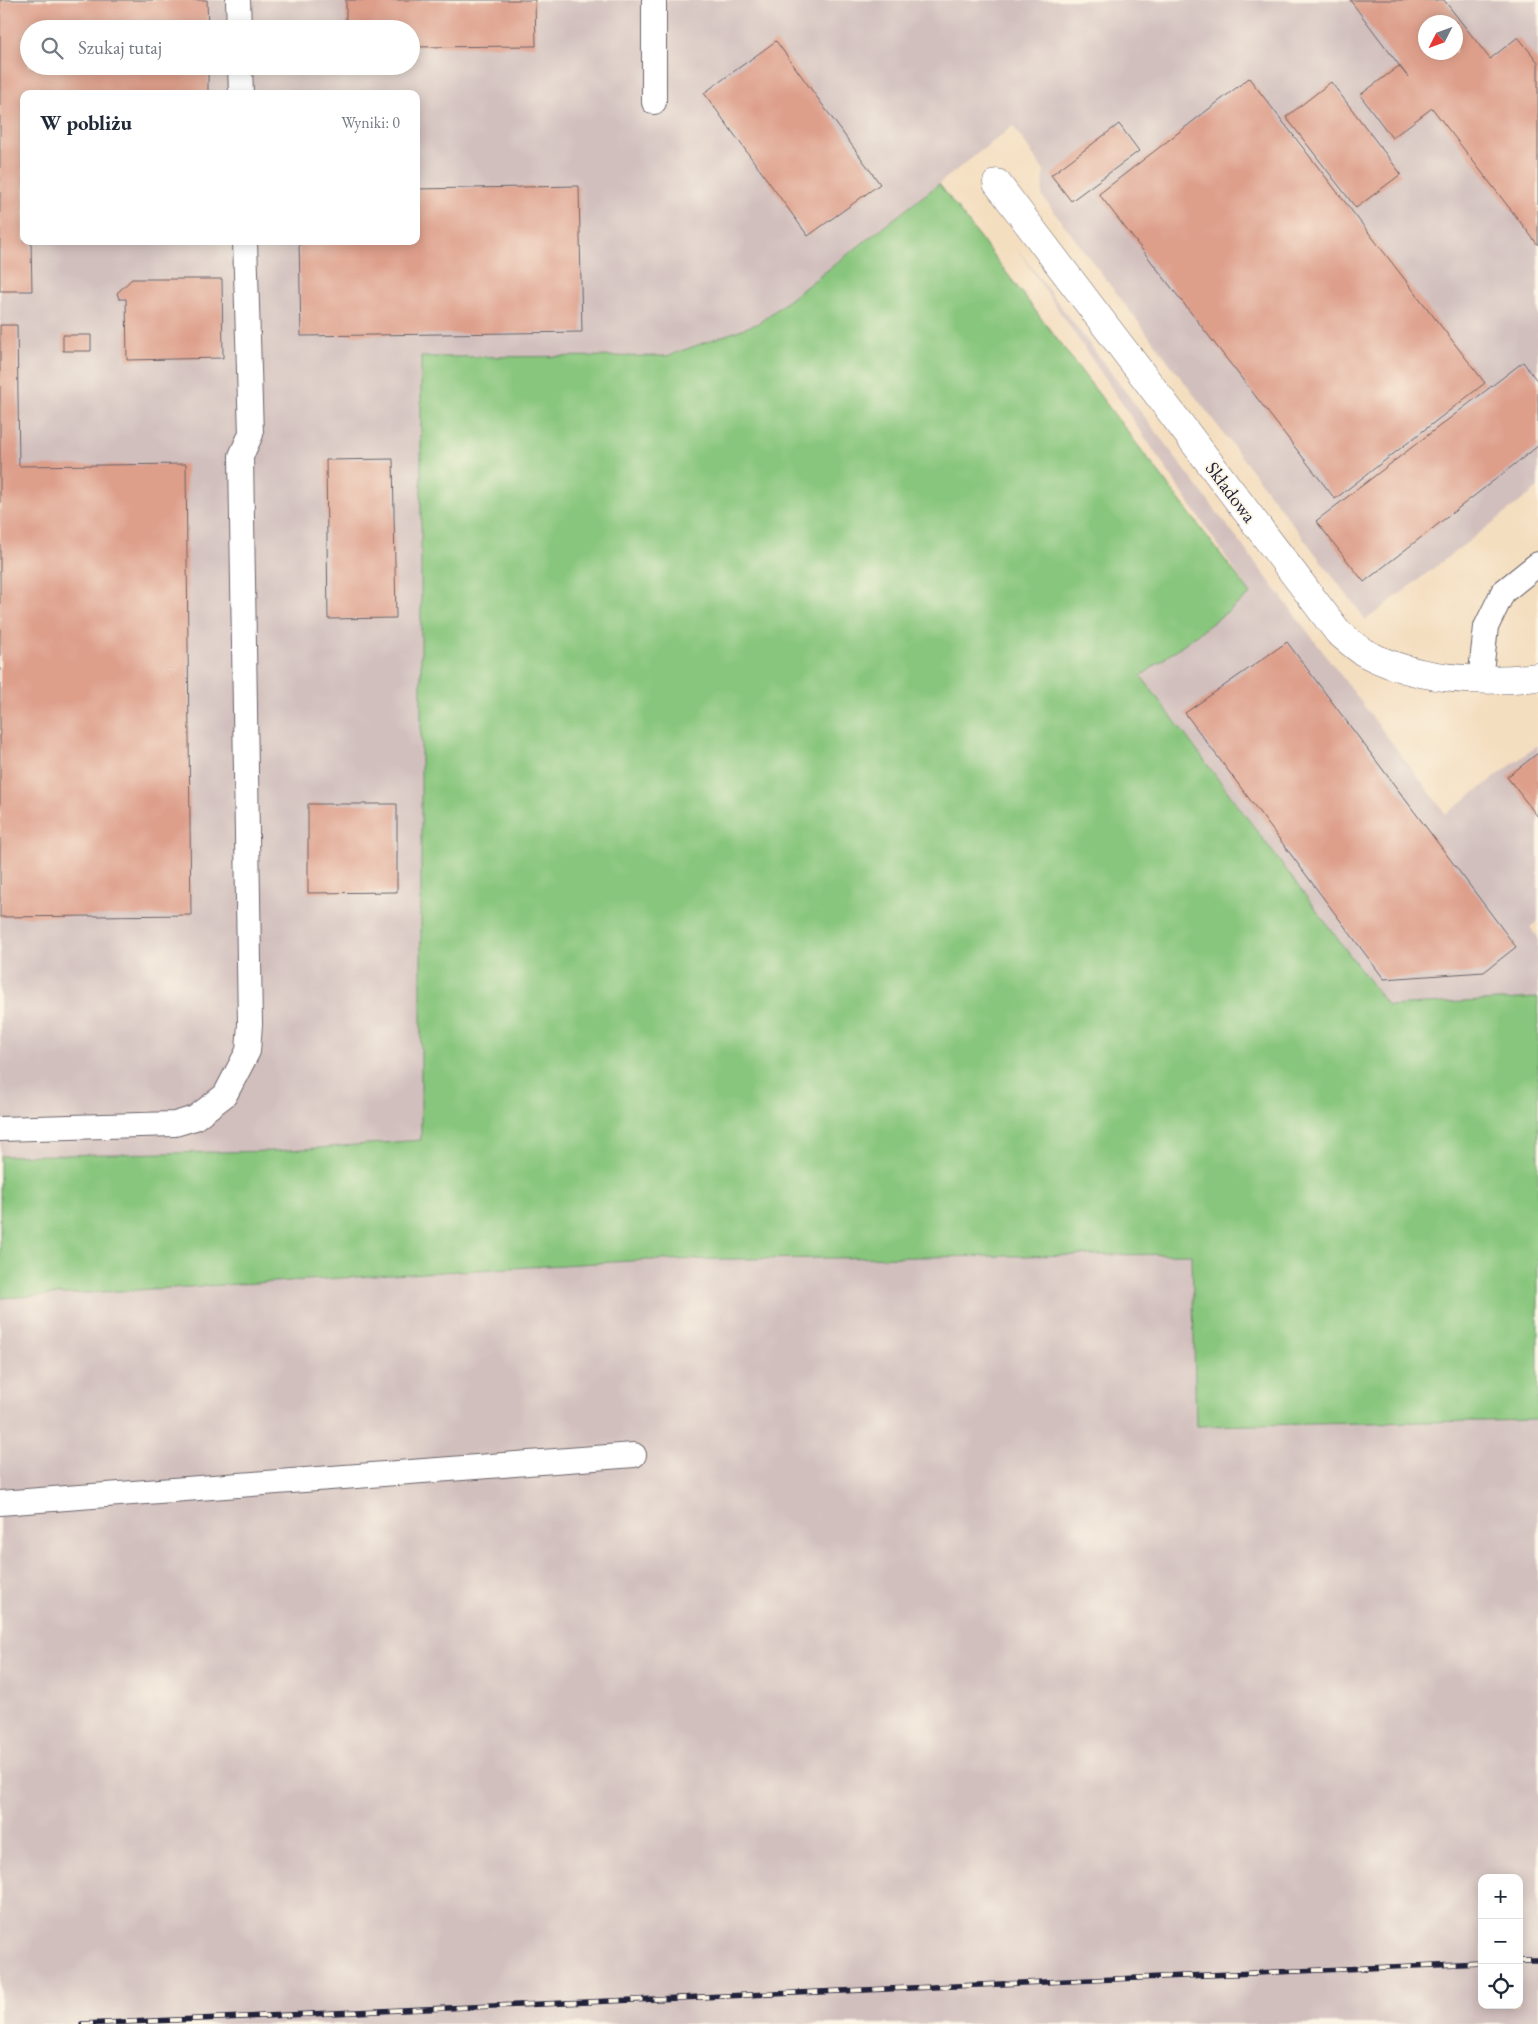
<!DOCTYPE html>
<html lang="pl">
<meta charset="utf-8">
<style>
body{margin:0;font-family:"EB Garamond",serif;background:#f6f6f7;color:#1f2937}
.controls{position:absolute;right:15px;bottom:15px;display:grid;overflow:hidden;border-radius:10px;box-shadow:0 2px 12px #0003}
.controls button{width:45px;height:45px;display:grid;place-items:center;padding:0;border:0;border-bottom:1px solid #e0e1e3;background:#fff;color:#1f2937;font:25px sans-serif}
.compass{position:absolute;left:1418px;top:15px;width:45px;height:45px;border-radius:50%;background:#fff;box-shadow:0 2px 12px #0003;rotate:228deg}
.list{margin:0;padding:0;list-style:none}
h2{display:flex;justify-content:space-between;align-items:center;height:65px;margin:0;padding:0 20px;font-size:21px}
h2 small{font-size:16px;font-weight:400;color:#747a83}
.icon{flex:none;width:28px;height:28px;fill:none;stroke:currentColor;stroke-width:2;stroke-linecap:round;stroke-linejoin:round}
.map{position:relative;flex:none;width:1538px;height:2024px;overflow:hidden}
.search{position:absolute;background:#fff;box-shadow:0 2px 12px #0003;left:20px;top:20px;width:400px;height:55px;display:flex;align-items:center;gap:12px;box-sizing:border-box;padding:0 18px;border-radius:28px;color:#747a83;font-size:19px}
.panel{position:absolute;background:#fff;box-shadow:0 2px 12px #0003;left:20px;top:90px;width:400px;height:155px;border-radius:10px}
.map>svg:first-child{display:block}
.industrial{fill:#d1bfbd;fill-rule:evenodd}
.green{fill:#88c67d;stroke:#55745c}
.building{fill:#dd9e8a;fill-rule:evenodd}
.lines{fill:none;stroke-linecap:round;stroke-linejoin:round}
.service-casing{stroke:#6c646a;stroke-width:26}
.minor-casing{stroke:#6c646a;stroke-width:29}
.service{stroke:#fff;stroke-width:24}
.minor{stroke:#fff;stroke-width:28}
.rail-casing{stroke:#22223b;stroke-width:5.5}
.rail{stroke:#fcf5e5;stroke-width:4;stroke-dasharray:11;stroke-linecap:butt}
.labels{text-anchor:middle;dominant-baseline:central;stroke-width:4;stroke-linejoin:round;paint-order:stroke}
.street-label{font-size:19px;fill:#22223b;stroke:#fcf5e5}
</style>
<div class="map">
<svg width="1538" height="2024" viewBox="0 0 1538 2024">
<rect width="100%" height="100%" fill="#fcf5e5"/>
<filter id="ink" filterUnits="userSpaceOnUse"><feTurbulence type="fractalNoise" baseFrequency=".02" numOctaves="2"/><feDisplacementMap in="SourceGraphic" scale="10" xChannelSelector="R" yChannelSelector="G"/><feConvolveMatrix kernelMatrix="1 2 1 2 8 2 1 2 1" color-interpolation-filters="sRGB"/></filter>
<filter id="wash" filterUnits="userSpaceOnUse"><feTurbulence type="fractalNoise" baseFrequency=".0096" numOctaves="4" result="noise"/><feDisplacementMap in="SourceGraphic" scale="20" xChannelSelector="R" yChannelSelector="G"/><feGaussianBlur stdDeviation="1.12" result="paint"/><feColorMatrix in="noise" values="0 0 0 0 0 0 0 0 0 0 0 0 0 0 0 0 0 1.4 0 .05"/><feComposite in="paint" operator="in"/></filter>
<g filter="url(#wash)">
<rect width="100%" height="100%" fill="#f4dec0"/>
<path class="industrial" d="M0 0H1538V488L1366 620 1042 196 1044 171 1013 126 759 323 667 356 422 357 421 1140 277 1151 0 1156ZM1426 22H1456V52H1426ZM29 29H411V66H29ZM24 94H416V241H24Z
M1015 246 1446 814 1538 745V921L1530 927 1538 937V998L1388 1006 1141 675 1251 594Z
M1073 1254H1192L1196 1426 1538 1420V2024H0V1298L647 1260ZM1482 1878H1519V2005H1482Z"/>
<path class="green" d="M939 184 1251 594 1141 676 1388 1006 1538 998V1420L1196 1426 1192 1254 647 1260 0 1298V1156L277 1151 421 1140V357L667 356 759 323Z"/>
<g id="blocks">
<path class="building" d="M0 0H207L208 29H29V66H208V94H24V241H31L32 291H0Z
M346 0H535L536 46 411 47V29H346Z
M1350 0H1444L1490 59 1518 37 1538 62V245L1432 108 1392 138 1360 95 1399 66 1408 77ZM1426 22H1456V52H1426Z
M776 41 880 184 808 236 704 93Z
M1249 78 1485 383 1335 499 1099 194Z
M1331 82 1401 174 1356 208 1286 117Z
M1119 124 1139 151 1071 201 1051 175Z
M579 186 582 332 301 336 299 241H416V189Z
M132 279H222L223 358 127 360 126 299H119L117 293Z
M0 325H17L19 466 186 464 191 915 0 917Z
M63 335H91V351H63Z
M1523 362 1538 382V446L1364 582 1316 521Z
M393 459 396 618 328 619 326 460Z
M1287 642 1516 947 1484 972 1384 979 1185 713Z
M1538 753V817L1507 777Z
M308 804H397V892L308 893Z"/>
</g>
</g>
<g filter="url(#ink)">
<use href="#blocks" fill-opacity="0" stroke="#6c646a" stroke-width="1"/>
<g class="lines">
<g class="service-casing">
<path id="service" d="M238 0 239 29
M654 0V102
M240 66 241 94
M1480 680 1486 627 1503 592 1538 564
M0 1129 175 1124 195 1118 225 1095 248 1051 250 1024 241 456 251 434 245 241
M0 1503 634 1455"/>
</g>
<g class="minor-casing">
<path id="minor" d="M997 183 1338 632C1347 639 1356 648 1365 653 1417 681 1481 683 1538 677"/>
</g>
<use href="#service" class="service"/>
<use href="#minor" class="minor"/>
<g class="rail-casing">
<path id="rail" d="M1519 1961H1538
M82 2024 1482 1963"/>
</g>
<use href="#rail" class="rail"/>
</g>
</g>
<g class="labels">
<g class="street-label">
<text transform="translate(1231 492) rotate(53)">Składowa</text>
</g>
</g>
</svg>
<div class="controls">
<button>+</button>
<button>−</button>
<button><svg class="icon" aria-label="locate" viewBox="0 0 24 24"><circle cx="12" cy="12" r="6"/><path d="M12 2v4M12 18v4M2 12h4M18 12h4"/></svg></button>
</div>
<svg class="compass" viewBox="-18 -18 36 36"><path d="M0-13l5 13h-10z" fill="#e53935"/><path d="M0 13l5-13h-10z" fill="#747a83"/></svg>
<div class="search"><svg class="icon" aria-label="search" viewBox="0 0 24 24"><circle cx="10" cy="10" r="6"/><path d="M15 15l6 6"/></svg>Szukaj tutaj</div>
<section class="panel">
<h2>W pobliżu<small>Wyniki: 0</small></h2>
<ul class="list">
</ul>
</section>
</div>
